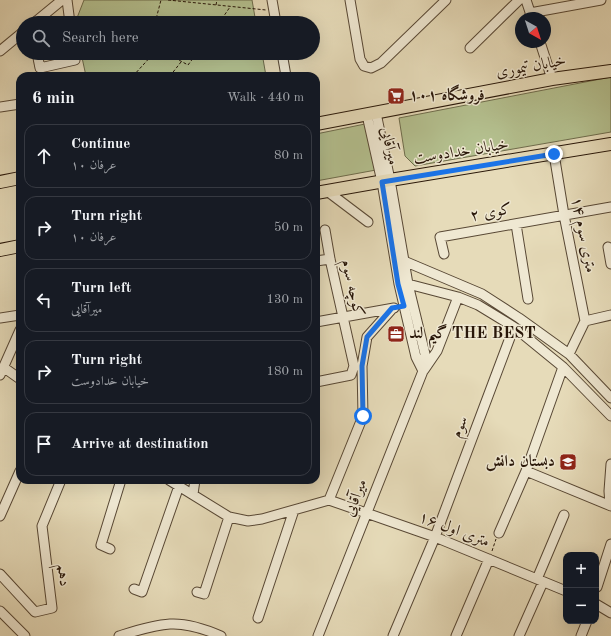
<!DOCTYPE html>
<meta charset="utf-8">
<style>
body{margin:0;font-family:"Old Standard TT",Amiri,serif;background:#242831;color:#f1f3f6}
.controls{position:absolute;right:12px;bottom:12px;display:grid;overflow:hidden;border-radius:8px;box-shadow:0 4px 16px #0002}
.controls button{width:36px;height:36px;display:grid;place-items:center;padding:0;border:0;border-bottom:1px solid #363941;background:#171b24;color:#f1f3f6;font:20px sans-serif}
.compass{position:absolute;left:515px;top:12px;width:36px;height:36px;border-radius:50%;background:#171b24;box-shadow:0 4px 16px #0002;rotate:141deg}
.stop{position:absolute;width:12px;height:12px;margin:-9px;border:3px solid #1a73e8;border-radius:50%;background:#fff}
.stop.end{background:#1a73e8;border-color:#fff;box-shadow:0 1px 4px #0008}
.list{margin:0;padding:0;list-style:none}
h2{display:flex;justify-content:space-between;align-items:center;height:52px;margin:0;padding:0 16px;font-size:17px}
h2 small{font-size:13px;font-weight:400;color:#9ea1a6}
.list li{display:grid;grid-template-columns:26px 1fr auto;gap:12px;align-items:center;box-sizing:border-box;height:64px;margin:0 8px 8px;padding:0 8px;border:1px solid #363941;border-radius:12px}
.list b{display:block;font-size:15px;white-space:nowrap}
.list p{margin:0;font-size:13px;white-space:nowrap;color:#9ea1a6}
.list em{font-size:13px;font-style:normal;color:#9ea1a6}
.icon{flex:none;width:22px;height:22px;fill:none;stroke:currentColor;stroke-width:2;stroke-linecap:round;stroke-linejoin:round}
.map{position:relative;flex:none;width:611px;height:636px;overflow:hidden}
.search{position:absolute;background:#171b24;box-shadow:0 4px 16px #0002;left:16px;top:16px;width:304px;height:44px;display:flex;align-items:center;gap:10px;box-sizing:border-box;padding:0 14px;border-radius:22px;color:#9ea1a6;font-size:15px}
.panel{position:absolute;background:#171b24;box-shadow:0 4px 16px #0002;left:16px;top:72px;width:304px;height:412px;border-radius:12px}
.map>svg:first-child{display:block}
.green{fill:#b4c08f;stroke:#6e6c4c}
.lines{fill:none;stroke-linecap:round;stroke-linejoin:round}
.minor-casing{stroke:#584835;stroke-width:11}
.major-casing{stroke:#291709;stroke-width:14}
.path{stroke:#291709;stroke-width:1;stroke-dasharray:3 2;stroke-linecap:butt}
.minor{stroke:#efe8d2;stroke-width:9}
.major{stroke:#e6dbb9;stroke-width:12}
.route{stroke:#1a73e8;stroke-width:5}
.labels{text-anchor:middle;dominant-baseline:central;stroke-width:3;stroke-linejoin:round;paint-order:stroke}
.street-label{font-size:16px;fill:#291709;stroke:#efe8d2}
.poi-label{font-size:16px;font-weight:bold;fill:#291709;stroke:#efe8d2;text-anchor:start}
</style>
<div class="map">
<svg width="611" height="636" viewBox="0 0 611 636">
<rect width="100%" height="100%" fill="#e6dbb9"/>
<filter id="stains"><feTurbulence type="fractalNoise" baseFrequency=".005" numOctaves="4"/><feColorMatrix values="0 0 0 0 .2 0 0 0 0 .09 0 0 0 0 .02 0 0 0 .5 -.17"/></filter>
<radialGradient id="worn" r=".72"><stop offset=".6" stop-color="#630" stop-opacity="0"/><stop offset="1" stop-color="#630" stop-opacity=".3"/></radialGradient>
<path class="green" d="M84 0H252L256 23H75Z
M81 53H262L266 76H86Z
M611 77V132L415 166 405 156 399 118Z
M365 124 376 170 316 181V134Z"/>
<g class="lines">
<g class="minor-casing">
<path id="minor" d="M67 0 70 23
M272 0 276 23
M350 0 360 59 364 66 371 68 381 63 446 0
M526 0 532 18
M530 13 601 0
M34 23 62 0
M540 42 552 79
M470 48 519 0
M0 51 23 32
M37 53 40 68 75 60 74 53
M282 53 286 76
M0 107 20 104
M367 115 382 182 399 284 416 357 423 371
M554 154 564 215 585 321
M327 191 368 222
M516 224 528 299
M608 247 611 264
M444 254 440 237 611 207
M316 261 330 259
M400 261H404L482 294 519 318 569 354 611 398
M403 284H408L458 297 478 305 514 327 563 367 611 416
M0 318 20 315
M316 322 394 308
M569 354 585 321 611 315
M3 367 20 379
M424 370 437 351 458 297
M0 375 20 330
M316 382 351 375 354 366 330 259 325 230
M526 471 611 506
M169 480 229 517 248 521 262 519 329 500
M193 494 195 480
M329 500 435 537 566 591
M329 500 363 416 362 366 367 337 392 309
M610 505 609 491 611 464
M0 516 20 471
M499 533 526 471 563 367
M110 549 101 545 121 480
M0 574 35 612 52 608 42 526 61 480
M537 579 564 515
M597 587 611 544
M134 589 142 592 179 486
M197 592 204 594 229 517
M596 604 611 613
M0 611 25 636
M258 618 294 510
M119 636C135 631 153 625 170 624 187 623 205 629 221 636
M318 636 423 371 425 354 408 284 390 180 376 113
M393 636 435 537 514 327
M456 636 489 559
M519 636 543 582
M581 636 587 621"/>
</g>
<g class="major-casing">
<path id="major" d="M316 124 552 79 611 71
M0 182 20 178
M316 193 390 180 611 144
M0 250 20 246"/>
</g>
<path class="path" d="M168 0 266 10
M216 5 217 0
M155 23 161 0
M219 23 230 7
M166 53 188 65 197 53
M133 76 154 53
M170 76 181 62
M492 551 496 539"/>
<use href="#minor" class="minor"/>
<use href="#major" class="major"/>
</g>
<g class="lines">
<path class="route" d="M363 416 362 366 367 337 392 308 404 306 398 284 382 182 554 154"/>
</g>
<defs>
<g id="supermarket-square" transform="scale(0.9)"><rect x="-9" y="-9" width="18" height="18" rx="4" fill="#8f2418" stroke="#efe8d2"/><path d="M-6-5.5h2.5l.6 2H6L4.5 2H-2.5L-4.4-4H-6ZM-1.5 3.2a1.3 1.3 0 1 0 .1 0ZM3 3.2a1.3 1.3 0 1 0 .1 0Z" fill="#fff"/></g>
<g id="office-square" transform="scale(0.9)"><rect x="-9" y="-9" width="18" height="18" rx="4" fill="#8f2418" stroke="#efe8d2"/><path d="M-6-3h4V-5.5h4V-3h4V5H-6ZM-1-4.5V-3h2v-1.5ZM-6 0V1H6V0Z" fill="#fff"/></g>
<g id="school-square" transform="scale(0.9)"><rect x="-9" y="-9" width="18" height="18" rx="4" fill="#8f2418" stroke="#efe8d2"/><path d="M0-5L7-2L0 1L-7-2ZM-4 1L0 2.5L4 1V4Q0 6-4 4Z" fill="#fff"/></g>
</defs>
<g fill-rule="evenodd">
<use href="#supermarket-square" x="396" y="96"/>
<use href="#office-square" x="396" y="334"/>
<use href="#school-square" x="568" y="462"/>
</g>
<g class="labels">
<g class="street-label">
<text transform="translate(531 67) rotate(-10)">خیابان تیموری</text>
<text transform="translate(389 146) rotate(78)">میرآقایی</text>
<text transform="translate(461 152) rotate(-9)">خیابان خدادوست</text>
<text transform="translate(491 213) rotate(-10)">کوی ۲</text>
<text transform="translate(583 235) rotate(79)">۱۴ متری سوم</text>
<text transform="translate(352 288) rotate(77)">کوچه سوم</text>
<text transform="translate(460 427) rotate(-69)">سوم</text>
<text transform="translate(356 498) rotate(-68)">میرآقایی</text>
<text transform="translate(454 530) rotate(21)">۱۶ متری اول</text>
<text transform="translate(63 575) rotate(82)">دهم</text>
</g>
<g class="poi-label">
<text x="409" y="96">فروشگاه ۱۰۱</text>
<text x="409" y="334">گیم لند THE BEST</text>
<text x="555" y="462" text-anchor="end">دبستان دانش</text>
</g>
</g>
<rect width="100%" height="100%" filter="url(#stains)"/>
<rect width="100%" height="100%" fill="url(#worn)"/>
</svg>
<div class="controls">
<button>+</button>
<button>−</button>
</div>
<svg class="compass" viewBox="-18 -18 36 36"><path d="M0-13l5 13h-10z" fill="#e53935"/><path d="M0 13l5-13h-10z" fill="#9ea1a6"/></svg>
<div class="stop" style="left:363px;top:416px"></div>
<div class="stop end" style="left:554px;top:154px"></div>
<div class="search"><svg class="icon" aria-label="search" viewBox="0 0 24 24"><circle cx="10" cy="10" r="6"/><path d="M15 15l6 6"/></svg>Search here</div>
<section class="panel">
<h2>6 min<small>Walk · 440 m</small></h2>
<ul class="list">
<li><svg class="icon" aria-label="ahead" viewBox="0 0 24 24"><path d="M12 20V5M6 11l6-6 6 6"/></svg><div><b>Continue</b><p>عرفان ۱۰</p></div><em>80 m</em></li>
<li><svg class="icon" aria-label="right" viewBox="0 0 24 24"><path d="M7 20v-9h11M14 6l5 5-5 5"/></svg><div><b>Turn right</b><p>عرفان ۱۰</p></div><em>50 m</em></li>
<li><svg class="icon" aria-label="left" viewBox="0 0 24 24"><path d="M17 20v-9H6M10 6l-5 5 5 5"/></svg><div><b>Turn left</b><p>میرآقایی</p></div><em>130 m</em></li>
<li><svg class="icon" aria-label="right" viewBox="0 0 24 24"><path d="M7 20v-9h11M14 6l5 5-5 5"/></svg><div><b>Turn right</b><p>خیابان خدادوست</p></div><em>180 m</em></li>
<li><svg class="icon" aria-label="arrive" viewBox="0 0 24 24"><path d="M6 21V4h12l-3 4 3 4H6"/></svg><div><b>Arrive at destination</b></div></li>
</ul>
</section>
</div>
